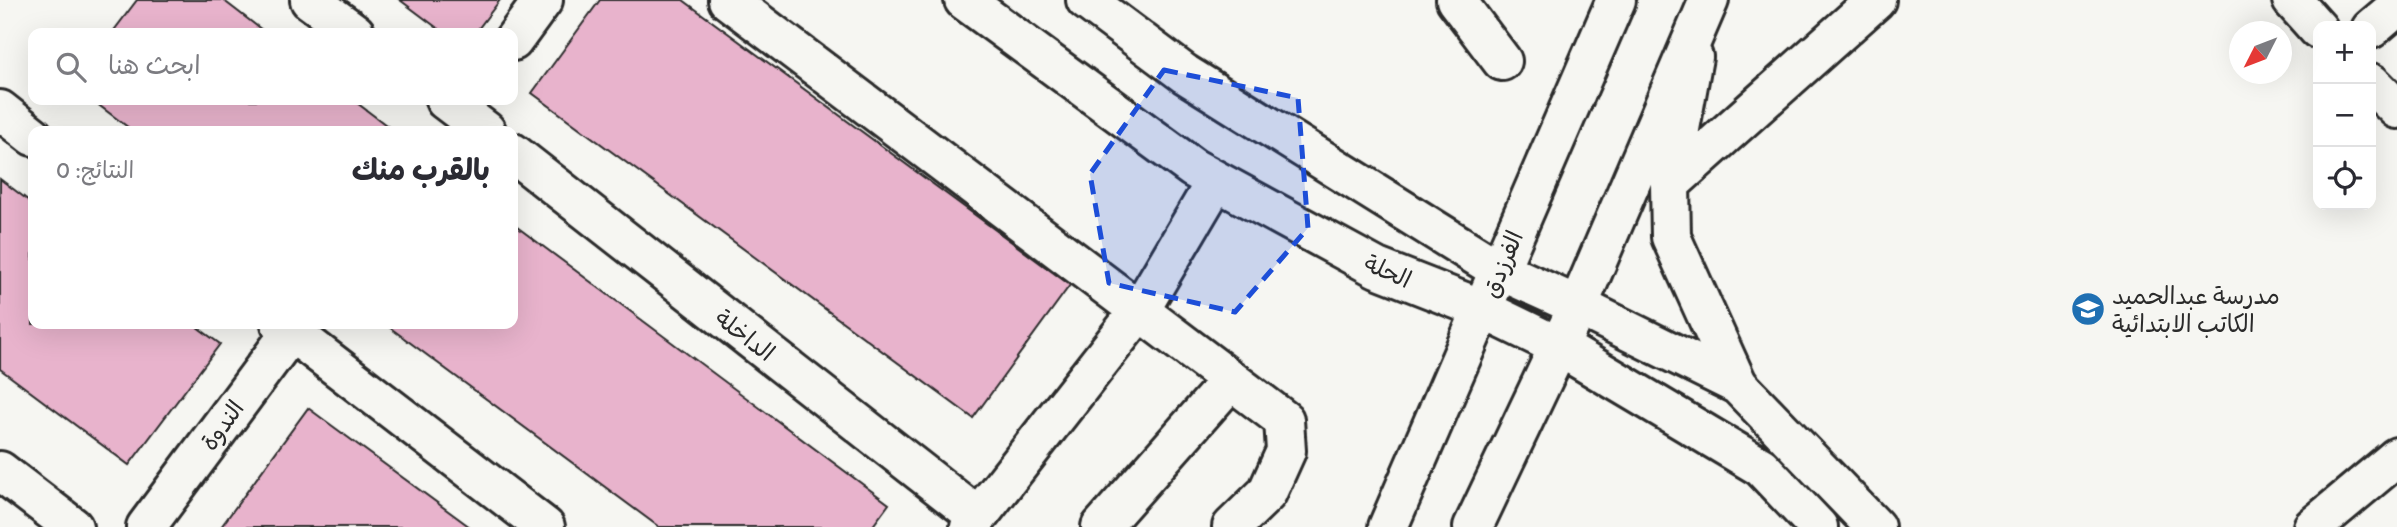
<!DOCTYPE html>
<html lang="ar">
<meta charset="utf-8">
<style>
body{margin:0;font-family:Itim,"Playpen Sans Arabic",sans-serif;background:#f7f7f7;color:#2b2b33;direction:rtl}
.controls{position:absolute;right:21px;top:21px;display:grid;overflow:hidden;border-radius:14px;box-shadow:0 7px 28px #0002}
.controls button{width:63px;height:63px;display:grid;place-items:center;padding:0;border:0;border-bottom:2px solid #e1e1e2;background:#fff;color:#2b2b33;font:35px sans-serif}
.compass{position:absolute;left:2229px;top:21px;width:63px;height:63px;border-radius:50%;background:#fff;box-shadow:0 7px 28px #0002;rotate:228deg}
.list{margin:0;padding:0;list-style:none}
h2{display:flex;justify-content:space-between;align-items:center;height:91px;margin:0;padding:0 28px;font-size:30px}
h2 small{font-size:23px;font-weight:400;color:#7c7c81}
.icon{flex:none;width:38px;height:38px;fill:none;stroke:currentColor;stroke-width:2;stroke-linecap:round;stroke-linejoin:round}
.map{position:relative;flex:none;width:2397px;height:527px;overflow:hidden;direction:ltr}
.search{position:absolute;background:#fff;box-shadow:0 7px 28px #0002;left:28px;top:28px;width:490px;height:77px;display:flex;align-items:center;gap:18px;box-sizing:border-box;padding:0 24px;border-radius:14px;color:#7c7c81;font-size:26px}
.panel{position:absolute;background:#fff;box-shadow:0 7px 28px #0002;left:28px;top:126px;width:490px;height:203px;border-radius:14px;direction:rtl}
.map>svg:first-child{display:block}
.building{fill:#e8b3cc;stroke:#2b2b2b;stroke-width:2}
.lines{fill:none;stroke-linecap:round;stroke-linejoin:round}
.minor-casing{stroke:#2b2b2b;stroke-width:44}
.secondary-casing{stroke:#2b2b2b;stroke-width:44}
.minor{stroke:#f6f6f2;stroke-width:38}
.secondary{stroke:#f6f6f2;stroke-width:38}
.marked{fill:#1d4ed8;fill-opacity:0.2;stroke:#1d4ed8;stroke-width:5;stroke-dasharray:14 9;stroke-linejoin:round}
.labels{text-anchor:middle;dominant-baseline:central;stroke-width:5;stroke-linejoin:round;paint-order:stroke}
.street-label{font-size:24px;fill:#2b2b2b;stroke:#f6f6f2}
.poi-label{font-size:24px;fill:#2b2b2b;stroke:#f6f6f2;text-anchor:start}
</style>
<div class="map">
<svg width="2397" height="527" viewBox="0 0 2397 527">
<rect width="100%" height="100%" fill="#f6f6f2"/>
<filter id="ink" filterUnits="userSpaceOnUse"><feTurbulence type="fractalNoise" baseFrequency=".0143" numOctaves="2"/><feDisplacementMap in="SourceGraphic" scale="14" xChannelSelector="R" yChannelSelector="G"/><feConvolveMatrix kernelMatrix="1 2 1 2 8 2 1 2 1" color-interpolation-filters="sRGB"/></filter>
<g filter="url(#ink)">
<path class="building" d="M137 0H223L266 33H112Z
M400 0H500L475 33H444Z
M600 0H683L1070 285 973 418 532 93Z
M92 100H353L394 131H133Z
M0 179 33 204V324H193L220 344 129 465 0 369Z
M513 224 889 504 872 527H659L385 324H513Z
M308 408 470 527H221Z"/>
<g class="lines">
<g class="minor-casing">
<path id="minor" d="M310 0 355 33
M728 0 1284 420 1286 451 1267 493 1232 527
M1456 0 1502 61
M2292 0 2318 29
M2371 29 2397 7
M513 41 543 0
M1693 57 1670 184 1671 237 1738 385
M2371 83 2397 109
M445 100 486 131
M0 110 33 136
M513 153 978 517
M1670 184 1876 0
M281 324 545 527
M0 471 73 527
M146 527 297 324
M970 527 1140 310 1216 181
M1101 527 1231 380
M2313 527 2397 457"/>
</g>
<g class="secondary-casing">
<path id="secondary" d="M964 0 1193 168 1377 268 1482 309 1558 346 1761 467 1818 527
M1086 0 1185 74 1499 270 1578 306 1738 385 1875 527
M1388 527 1616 0
M1473 527 1578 306 1709 0"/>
</g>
<use href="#minor" class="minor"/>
<use href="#secondary" class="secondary"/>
</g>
</g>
<path class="marked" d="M1164 70 1298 98 1308 228 1235 312 1109 283 1090 174Z"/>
<defs>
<g id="school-disc" transform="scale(1.75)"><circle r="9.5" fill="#1f6fb2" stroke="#f6f6f2"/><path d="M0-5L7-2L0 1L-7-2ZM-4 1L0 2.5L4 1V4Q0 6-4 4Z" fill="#fff"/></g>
</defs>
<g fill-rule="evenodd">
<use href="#school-disc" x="2088" y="309"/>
</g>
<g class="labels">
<g class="street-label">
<text transform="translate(1502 264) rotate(-67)">الفرزدق</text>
<text transform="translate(1388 271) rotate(24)">الحلة</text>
<text transform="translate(745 335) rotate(38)">الداخلة</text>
<text transform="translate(222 425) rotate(-54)">الندوة</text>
</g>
<g class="poi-label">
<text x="2112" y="295">مدرسة عبدالحميد<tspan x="2112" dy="28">الكاتب الابتدائية</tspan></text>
</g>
</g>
</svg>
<div class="controls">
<button>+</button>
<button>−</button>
<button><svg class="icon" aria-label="locate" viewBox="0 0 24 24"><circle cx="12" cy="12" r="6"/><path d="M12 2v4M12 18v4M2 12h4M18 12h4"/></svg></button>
</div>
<svg class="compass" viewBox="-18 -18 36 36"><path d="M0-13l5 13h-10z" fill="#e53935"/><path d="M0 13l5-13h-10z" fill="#7c7c81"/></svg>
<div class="search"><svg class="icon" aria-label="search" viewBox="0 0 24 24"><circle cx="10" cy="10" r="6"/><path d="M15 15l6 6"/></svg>ابحث هنا</div>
<section class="panel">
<h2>بالقرب منك<small>النتائج: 0</small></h2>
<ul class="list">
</ul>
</section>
</div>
